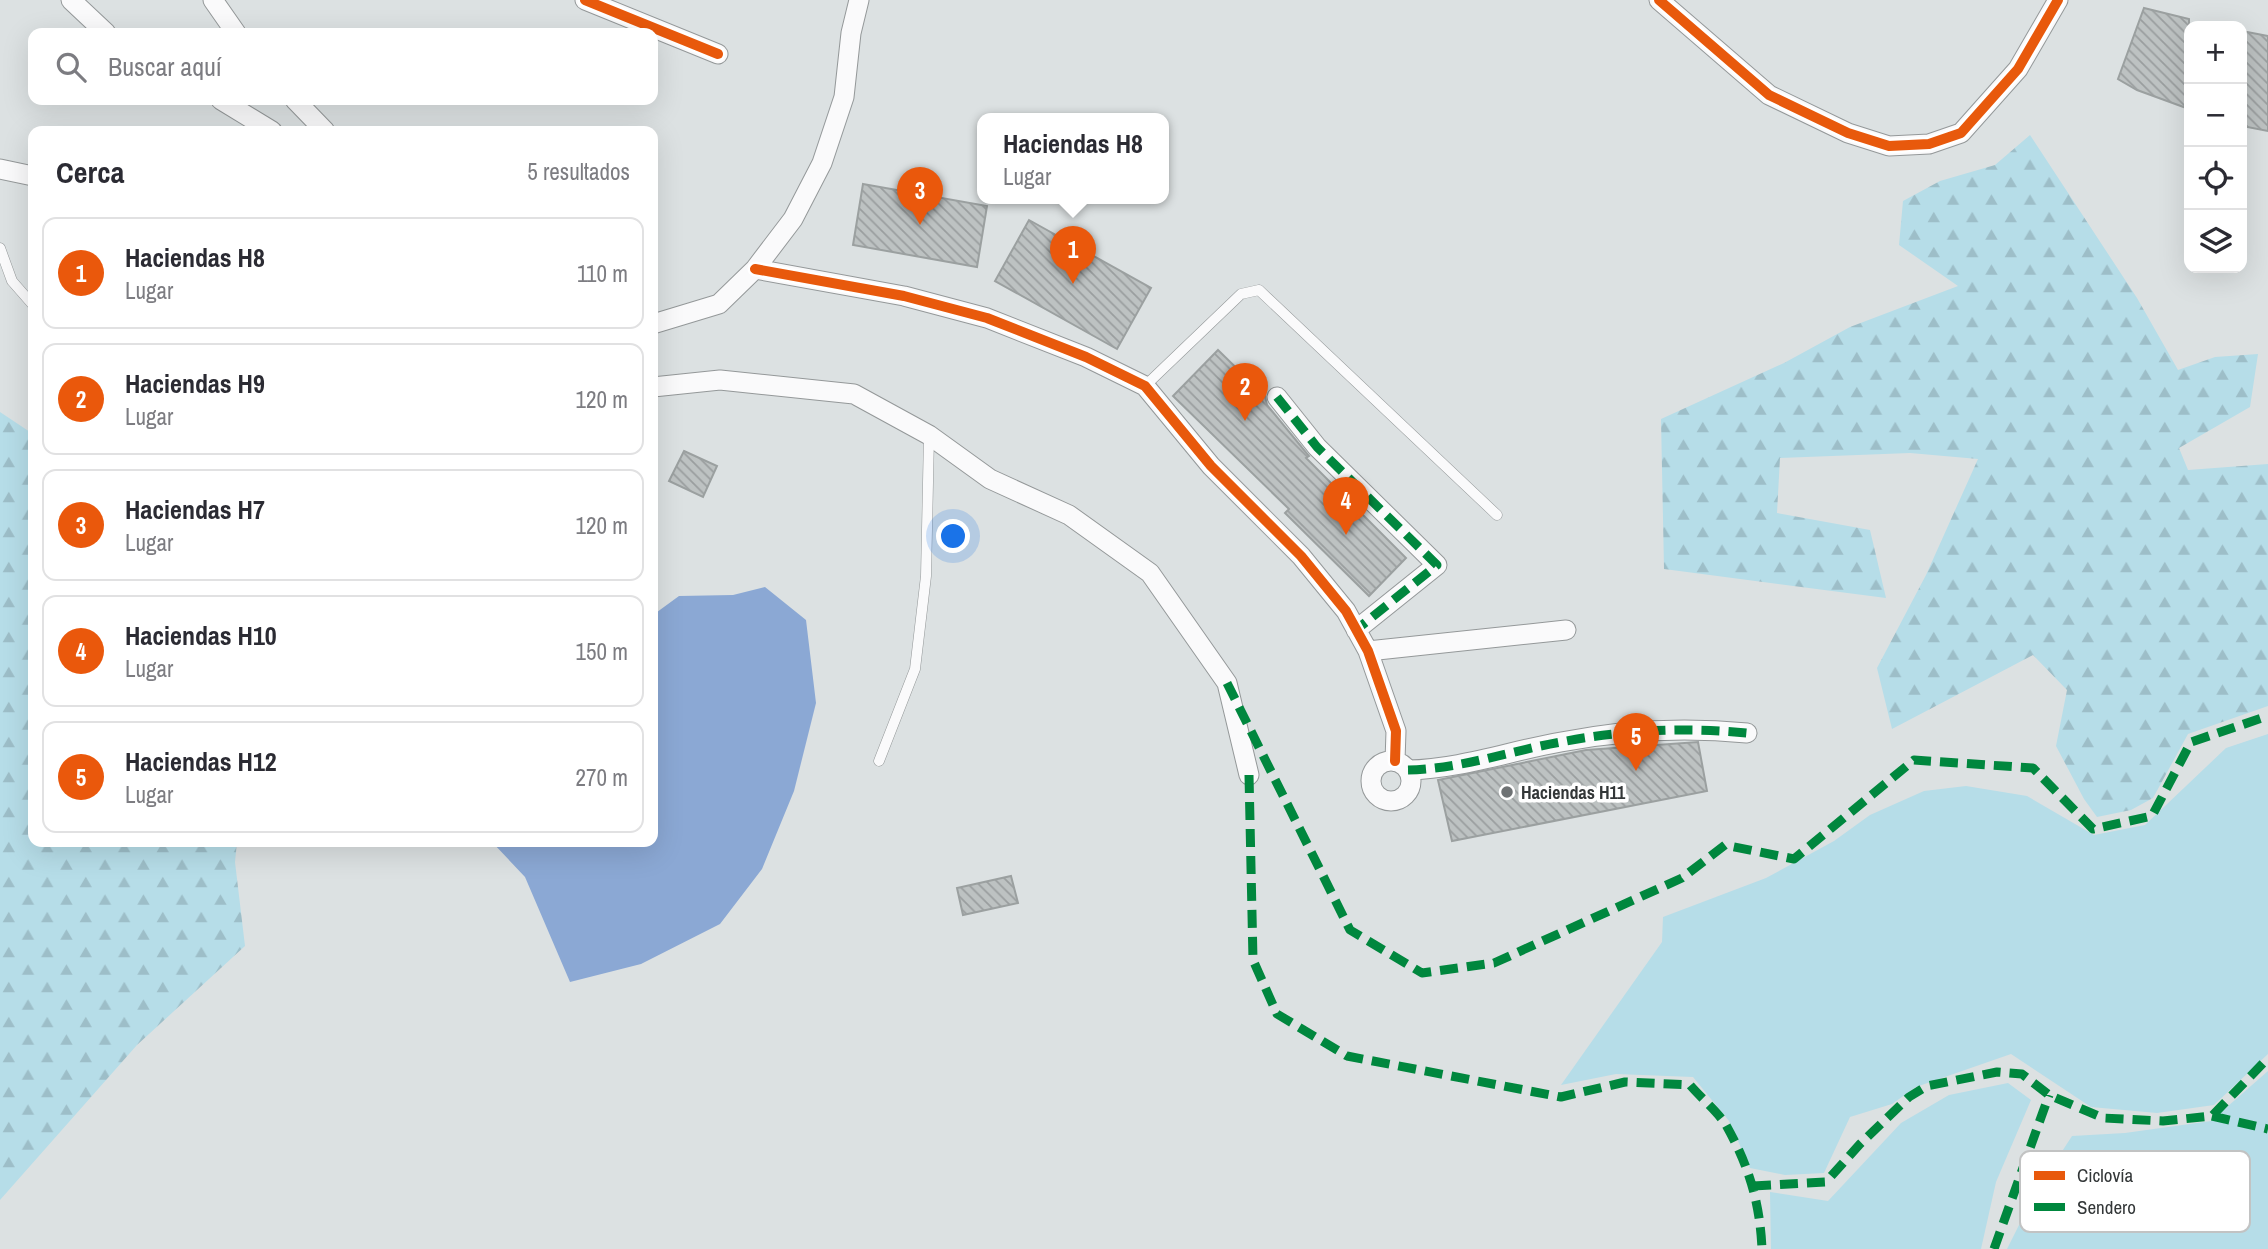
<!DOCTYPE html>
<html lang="es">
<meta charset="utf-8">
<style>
body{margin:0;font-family:"Archivo Narrow",sans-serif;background:#f7f7f7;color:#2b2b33}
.controls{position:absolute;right:21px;top:21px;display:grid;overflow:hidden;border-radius:14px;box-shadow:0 7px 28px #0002}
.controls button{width:63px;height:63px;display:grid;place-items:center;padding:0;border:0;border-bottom:2px solid #e1e1e2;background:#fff;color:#2b2b33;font:35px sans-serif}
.you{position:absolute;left:954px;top:537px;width:24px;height:24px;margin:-18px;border:5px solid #fff;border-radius:50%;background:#1a73e8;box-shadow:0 0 0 10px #1a73e833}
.badge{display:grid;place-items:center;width:46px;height:46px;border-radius:50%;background:#ea580c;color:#fff;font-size:23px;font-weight:700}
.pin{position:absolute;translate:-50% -58px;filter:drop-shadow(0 2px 4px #0008)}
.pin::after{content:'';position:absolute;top:37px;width:24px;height:21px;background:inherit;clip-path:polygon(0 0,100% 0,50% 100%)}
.popup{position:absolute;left:977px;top:113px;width:192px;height:91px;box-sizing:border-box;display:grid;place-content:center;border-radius:14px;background:#fff;filter:drop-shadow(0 2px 5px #0005);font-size:23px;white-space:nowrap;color:#7c7c81}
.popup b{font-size:26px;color:#2b2b33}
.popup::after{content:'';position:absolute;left:50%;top:100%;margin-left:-14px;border:14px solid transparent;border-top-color:#fff}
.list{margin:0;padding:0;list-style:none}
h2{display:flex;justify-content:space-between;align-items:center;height:91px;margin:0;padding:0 28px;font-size:30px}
h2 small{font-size:23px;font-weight:400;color:#7c7c81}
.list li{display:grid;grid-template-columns:46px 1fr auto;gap:21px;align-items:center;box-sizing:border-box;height:112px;margin:0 14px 14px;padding:0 14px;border:2px solid #e1e1e2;border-radius:14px}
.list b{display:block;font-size:26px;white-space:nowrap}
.list p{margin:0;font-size:23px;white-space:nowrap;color:#7c7c81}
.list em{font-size:23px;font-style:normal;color:#7c7c81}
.icon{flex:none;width:38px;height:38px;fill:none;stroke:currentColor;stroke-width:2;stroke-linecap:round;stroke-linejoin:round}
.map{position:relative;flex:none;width:2268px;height:1249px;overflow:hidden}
.search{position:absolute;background:#fff;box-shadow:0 7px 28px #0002;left:28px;top:28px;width:630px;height:77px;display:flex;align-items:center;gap:18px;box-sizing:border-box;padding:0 24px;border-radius:14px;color:#7c7c81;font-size:26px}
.panel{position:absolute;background:#fff;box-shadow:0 7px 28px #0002;left:28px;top:126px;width:630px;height:721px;border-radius:14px}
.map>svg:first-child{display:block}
.green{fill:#b6dde8}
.forest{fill:url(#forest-firs)}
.water{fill:#8ba8d4}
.building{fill:url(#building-back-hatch);stroke:#9ba0a0;stroke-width:2}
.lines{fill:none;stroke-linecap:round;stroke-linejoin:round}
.lane-casing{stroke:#949899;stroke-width:11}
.street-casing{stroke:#949899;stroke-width:21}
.lane{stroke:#fafafb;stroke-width:10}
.street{stroke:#fafafb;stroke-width:19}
.quiet{stroke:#00873e;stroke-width:9;stroke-dasharray:18 9;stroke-linecap:butt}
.cycleway-casing{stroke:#fff;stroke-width:15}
.cycleway{stroke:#e8590c;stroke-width:10}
.poi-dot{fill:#6e7274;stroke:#fff;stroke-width:2.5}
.labels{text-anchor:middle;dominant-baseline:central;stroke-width:7;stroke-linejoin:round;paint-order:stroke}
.poi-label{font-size:18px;font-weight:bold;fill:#333738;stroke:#fff;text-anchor:start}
.key{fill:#fff;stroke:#c2c3c3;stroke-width:2}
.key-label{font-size:19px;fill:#333738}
</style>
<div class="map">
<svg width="2268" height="1249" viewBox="0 0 2268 1249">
<defs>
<pattern id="forest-firs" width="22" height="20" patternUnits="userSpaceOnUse" patternTransform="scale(1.75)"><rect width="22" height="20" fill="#b6dde8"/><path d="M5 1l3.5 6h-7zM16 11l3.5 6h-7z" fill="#9dbec8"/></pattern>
<pattern id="building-back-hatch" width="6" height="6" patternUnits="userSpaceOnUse" patternTransform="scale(1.75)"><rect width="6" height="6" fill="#bdc2c2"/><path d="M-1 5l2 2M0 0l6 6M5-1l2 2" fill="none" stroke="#9a9e9f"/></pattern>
</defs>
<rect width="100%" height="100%" fill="#dce1e2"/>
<path class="green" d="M2268 734V1054L2214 1105 2157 1113 2091 1107 2011 1054 1916 1087 1892 1104 1850 1117 1824 1173 1785 1175 1750 1168 1729 1121 1693 1077 1616 1074 1561 1085 1662 942 1663 917 1766 878 1834 841 1870 815 1924 791 1966 786 2027 796 2094 835 2145 825 2226 748Z
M2268 1071V1249H2007L2035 1193 2072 1136 2125 1133 2211 1121Z
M2008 1083 2031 1100 1996 1182 1981 1249H1771L1770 1192 1828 1201 1901 1123 1949 1095Z"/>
<path class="forest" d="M2030 135 2137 298 2178 370 2215 357 2258 354 2250 407 2179 448 2188 470 2268 464V706L2188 734 2153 798 2131 810 2097 817 2084 799 2056 746 2067 690 2033 655 1892 729 1877 668 1926 575 1978 459 1910 453 1780 458 1777 513 1870 530 1886 598 1664 569 1661 419 1784 363 1850 327 1958 286 1899 245 1903 201 1940 181 1995 165Z
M0 412 33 434V842H237L235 862 245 946 137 1045 0 1200Z"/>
<path class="water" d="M765 587 806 620 816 703 794 791 762 869 720 924 641 964 570 982 525 877 492 842H653V615L679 596 733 595Z"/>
<path class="building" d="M2144 8 2189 19V109L2137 90 2118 79Z
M2242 31 2268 36V131L2242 126Z
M863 184 987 206 977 267 853 245Z
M1029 220 1151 288 1117 349 995 281Z
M1218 350 1265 396 1267 405 1309 456 1306 458 1406 558 1369 596 1285 513 1289 509 1173 396Z
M684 451 717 466 703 497 669 481Z
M1698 742 1707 791 1452 841 1438 780 1586 750Z
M1011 876 1018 903 963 915 957 888Z"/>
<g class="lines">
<g class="lane-casing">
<path id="lane" d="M0 248 12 281 33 305
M1145 386 1241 294 1259 290 1497 515
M879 761 915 669 926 576 929 436"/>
</g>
<g class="street-casing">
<path id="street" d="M71 0 106 33
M213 0 236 33
M585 0 718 54
M1659 0 1769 95 1848 133 1889 146 1929 144 1961 133 2018 69 2058 0
M221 100 272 131
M295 100 325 131
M0 169 33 176
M755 269 904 296 987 318 1086 357 1145 386 1211 466 1301 556 1346 611 1368 651 1396 731 1395 761
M653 324 719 304 755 269 793 219 822 163 844 97 851 33 859 0
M653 387 720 380 854 394 929 435 990 479 1069 515 1150 573 1227 683 1249 775
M1277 397 1317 447 1437 565 1356 630
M1368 651 1566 630
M1371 781a20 20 0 1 1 40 0a20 20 0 1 1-40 0Z
M1408 770C1460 769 1510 751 1561 742 1622 730 1686 727 1747 733"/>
</g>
<use href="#lane" class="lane"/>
<use href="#street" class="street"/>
<path class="quiet" d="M1277 397 1317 447 1437 565 1356 630
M1227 683 1350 930 1422 973 1494 963 1682 878 1725 845 1794 859 1914 760 2033 768 2093 829 2152 816 2191 742 2268 716
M1408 770C1460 769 1510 751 1561 742 1622 730 1686 727 1747 733
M1249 775 1253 960 1277 1014 1347 1056 1561 1097 1625 1082 1690 1085C1701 1098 1717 1111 1726 1125 1749 1166 1760 1203 1762 1249
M2212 1116 2268 1129
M1753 1186 1826 1182 1860 1144 1909 1097 1927 1086 1997 1072 2022 1074 2049 1095 2103 1118 2163 1121 2212 1116 2268 1058
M1994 1249 2049 1095"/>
<g class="cycleway-casing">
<path id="cycleway" d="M585 0 718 54
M1659 0 1769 95 1848 133 1889 146 1929 144 1961 133 2018 69 2058 0
M755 269 904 296 987 318 1086 357 1145 386 1211 466 1301 556 1346 611 1368 651 1396 731 1395 761"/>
</g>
<use href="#cycleway" class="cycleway"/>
</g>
<circle class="poi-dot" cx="1507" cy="792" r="7"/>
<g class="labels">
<g class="poi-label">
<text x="1521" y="792">Haciendas H11</text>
</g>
</g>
<rect x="2020" y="1151" width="230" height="81" rx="10" class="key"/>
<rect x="2034" y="1171" width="31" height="9" fill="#e8590c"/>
<rect x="2034" y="1203" width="31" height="8" fill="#00873e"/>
<g class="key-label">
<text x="2077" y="1182">Ciclovía</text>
<text x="2077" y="1214">Sendero</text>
</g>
</svg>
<div class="controls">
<button>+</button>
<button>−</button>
<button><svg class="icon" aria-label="locate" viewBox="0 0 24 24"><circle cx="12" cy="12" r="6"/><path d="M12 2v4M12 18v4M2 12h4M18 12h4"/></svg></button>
<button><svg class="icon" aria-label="layers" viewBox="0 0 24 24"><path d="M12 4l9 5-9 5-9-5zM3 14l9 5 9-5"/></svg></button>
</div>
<div class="you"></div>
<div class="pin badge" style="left:1073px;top:284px">1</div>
<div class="popup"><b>Haciendas H8</b>Lugar</div>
<div class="pin badge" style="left:1245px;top:421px">2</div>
<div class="pin badge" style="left:920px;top:225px">3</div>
<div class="pin badge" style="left:1346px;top:535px">4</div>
<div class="pin badge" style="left:1636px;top:771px">5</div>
<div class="search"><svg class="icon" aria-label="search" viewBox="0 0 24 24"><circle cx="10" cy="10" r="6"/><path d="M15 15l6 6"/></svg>Buscar aquí</div>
<section class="panel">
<h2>Cerca<small>5 resultados</small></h2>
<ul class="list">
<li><span class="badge">1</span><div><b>Haciendas H8</b><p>Lugar</p></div><em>110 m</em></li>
<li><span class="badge">2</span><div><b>Haciendas H9</b><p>Lugar</p></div><em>120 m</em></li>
<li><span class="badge">3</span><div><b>Haciendas H7</b><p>Lugar</p></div><em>120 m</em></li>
<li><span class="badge">4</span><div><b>Haciendas H10</b><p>Lugar</p></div><em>150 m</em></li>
<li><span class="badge">5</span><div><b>Haciendas H12</b><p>Lugar</p></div><em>270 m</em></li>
</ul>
</section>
</div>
